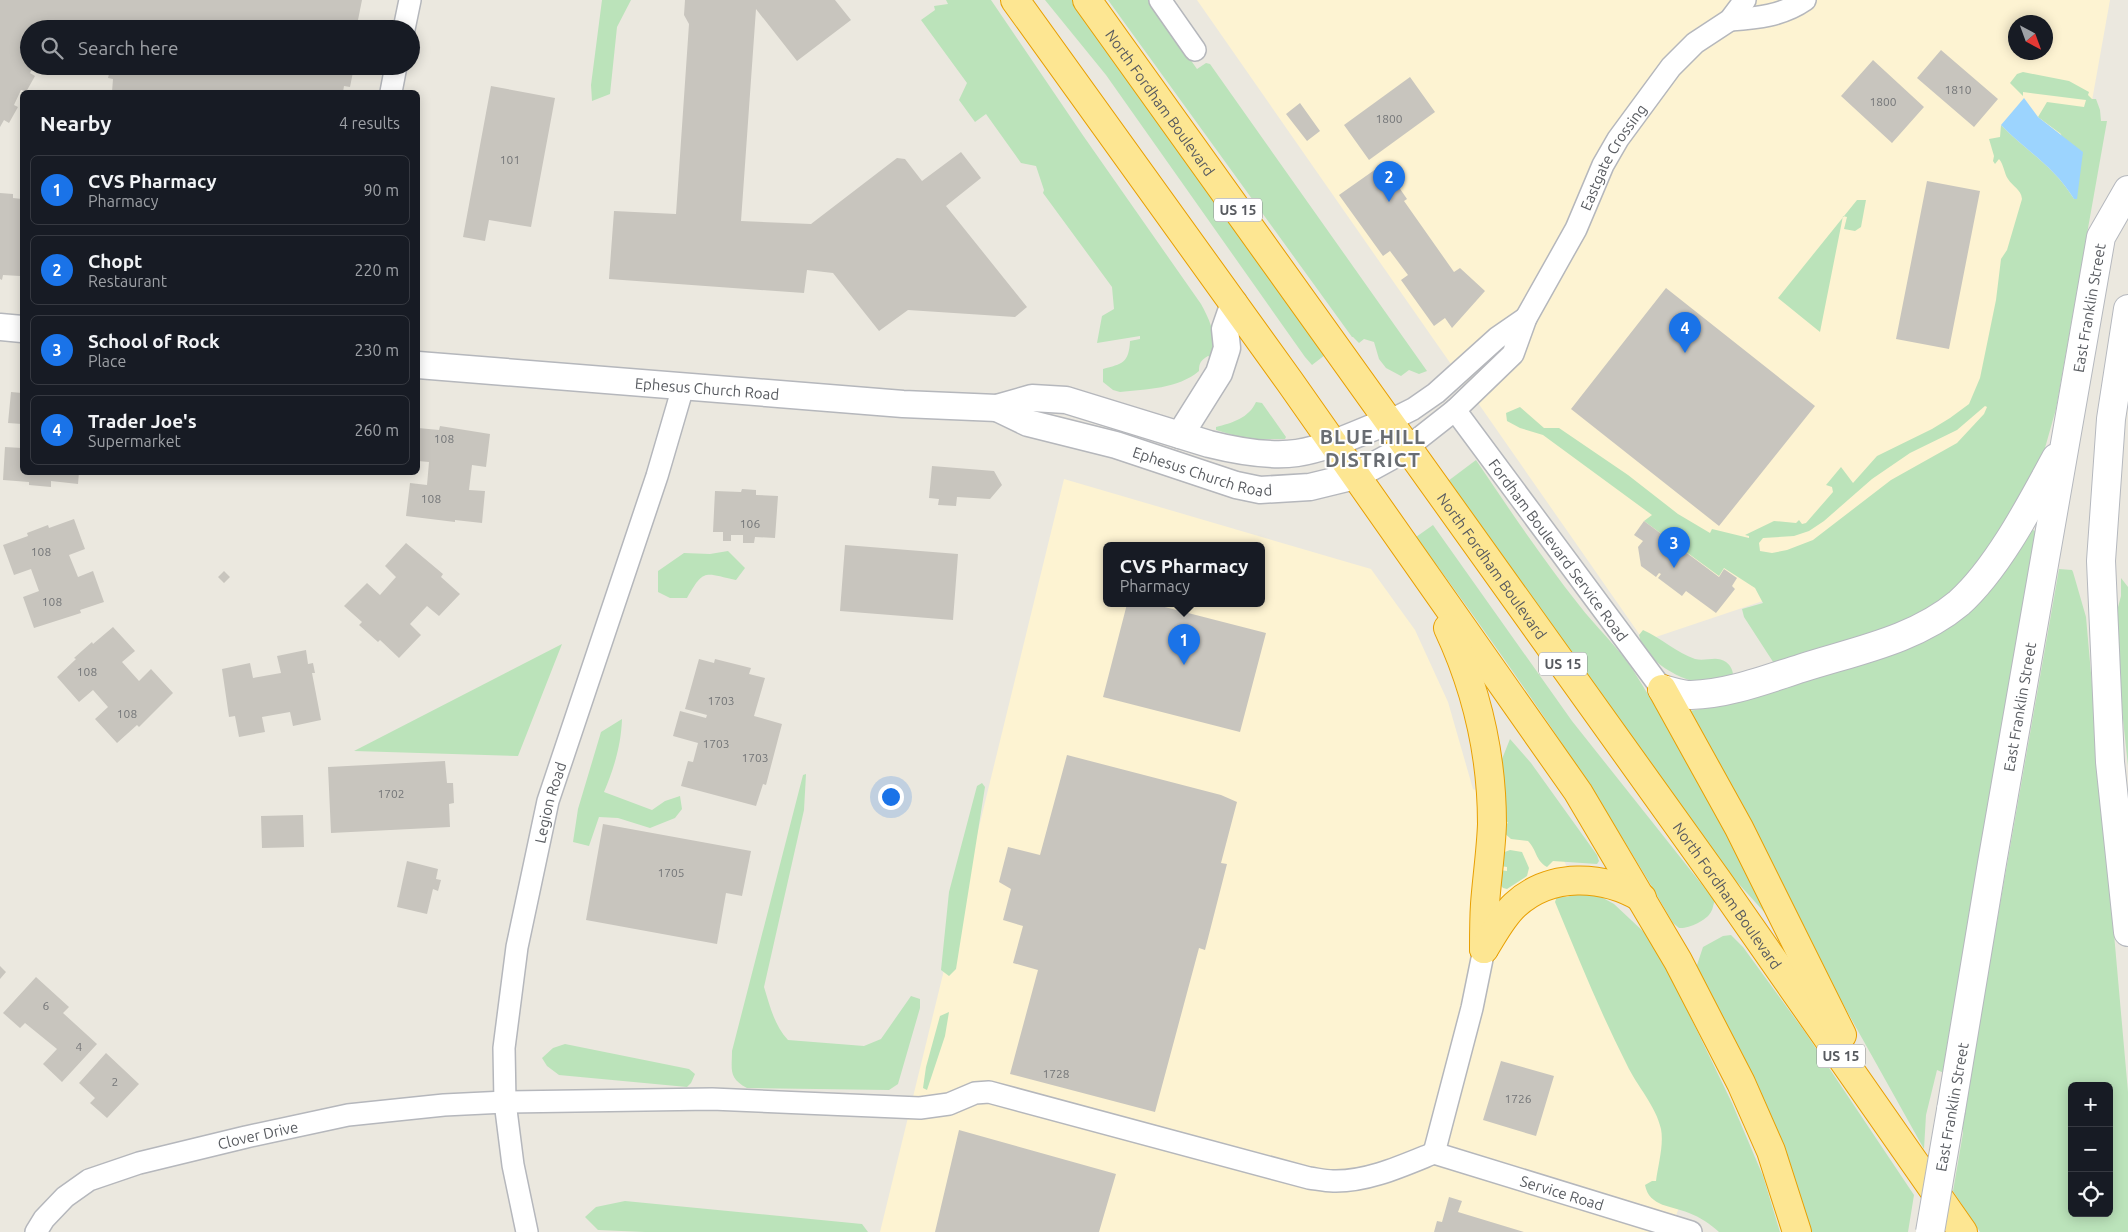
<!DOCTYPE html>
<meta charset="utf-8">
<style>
body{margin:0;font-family:Ubuntu,sans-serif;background:#20242c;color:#f1f3f6}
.controls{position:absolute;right:15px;bottom:15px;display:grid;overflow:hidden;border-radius:8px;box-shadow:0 2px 12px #0003}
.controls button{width:45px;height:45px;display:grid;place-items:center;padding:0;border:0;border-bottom:1px solid #363941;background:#171b24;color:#f1f3f6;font:25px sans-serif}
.compass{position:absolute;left:2008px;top:15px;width:45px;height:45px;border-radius:50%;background:#171b24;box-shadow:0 2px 12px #0003;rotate:139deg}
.you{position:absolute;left:890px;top:796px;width:18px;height:18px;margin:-12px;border:4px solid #fff;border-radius:50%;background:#1a73e8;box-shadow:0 0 0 8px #1a73e833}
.badge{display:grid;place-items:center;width:32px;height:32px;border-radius:50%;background:#1a73e8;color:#fff;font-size:16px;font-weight:700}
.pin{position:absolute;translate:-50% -41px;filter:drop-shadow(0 1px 2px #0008)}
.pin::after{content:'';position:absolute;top:26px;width:18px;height:15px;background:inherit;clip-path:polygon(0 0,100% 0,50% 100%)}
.popup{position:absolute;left:1103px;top:542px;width:162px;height:65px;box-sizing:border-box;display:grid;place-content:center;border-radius:8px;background:#171b24;filter:drop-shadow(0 1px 4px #0005);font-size:16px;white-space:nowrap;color:#9ea1a6}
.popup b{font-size:19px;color:#f1f3f6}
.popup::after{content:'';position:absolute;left:50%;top:100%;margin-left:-10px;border:10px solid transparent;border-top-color:#171b24}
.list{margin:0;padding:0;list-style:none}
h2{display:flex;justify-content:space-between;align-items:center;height:65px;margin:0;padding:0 20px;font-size:21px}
h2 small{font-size:16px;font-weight:400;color:#9ea1a6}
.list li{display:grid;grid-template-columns:32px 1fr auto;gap:15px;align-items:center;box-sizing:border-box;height:70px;margin:0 10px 10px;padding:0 10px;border:1px solid #363941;border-radius:8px}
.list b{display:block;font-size:19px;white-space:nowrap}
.list p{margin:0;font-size:16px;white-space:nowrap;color:#9ea1a6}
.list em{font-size:16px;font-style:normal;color:#9ea1a6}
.icon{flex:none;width:28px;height:28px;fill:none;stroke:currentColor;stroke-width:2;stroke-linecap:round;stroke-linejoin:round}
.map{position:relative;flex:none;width:2128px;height:1232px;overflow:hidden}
.search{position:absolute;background:#171b24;box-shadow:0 2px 12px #0003;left:20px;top:20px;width:400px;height:55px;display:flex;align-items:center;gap:12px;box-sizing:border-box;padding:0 18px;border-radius:28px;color:#9ea1a6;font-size:19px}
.panel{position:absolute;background:#171b24;box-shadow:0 2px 12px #0003;left:20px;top:90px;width:400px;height:385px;border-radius:8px}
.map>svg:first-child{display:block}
.commercial{fill:#fdf3d2;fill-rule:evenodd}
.green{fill:#bbe3ba;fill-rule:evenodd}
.water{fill:#9cd4fe}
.building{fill:#c8c5be}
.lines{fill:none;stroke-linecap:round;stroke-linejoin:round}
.minor-casing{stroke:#b5b7bc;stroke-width:24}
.tertiary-casing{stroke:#b5b7bc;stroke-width:29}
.secondary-casing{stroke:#b5b8be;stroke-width:30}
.trunk-casing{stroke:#e89f02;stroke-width:30}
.minor{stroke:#fff;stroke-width:21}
.tertiary{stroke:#fff;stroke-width:26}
.secondary{stroke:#fff;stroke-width:28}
.trunk{stroke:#fde692;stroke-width:28}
.secondary-bridge-casing{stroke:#b5b8be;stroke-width:30;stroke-linecap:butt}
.secondary-bridge{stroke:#fff;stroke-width:28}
.labels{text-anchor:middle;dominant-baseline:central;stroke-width:4;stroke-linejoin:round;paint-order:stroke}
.number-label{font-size:12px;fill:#747678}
.shield{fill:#fff;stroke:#8a8c90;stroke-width:1}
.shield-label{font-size:14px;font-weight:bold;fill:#585b60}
.street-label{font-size:15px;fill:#585b60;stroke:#fff}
.district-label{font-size:20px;font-weight:bold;letter-spacing:1px;fill:#696d72;stroke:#fff}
</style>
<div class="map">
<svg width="2128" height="1232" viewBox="0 0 2128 1232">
<rect width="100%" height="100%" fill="#ebe8df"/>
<path class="commercial" d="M1197 0H2110L2036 414 1945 540 1644 641ZM2016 22H2046V52H2016Z
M1064 479 1371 569 1415 630 1448 702 1473 789 1545 820 1701 1155 1669 1232H880ZM1106 546H1262V604H1106Z"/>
<path class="green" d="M602 0H631L617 27 610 94 592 101 591 85Z
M946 0H991L1082 134 1201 304C1211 322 1217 338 1214 359L1208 356C1201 360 1199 363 1199 371 1178 389 1146 389 1120 392L1113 390 1103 382V369C1122 364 1129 363 1130 341L1140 339V336L1097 343 1102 316 1114 309 1112 287 1043 193 1044 190 1036 166 1021 163 986 114 975 122 959 100 967 83 921 20 935 10 934 6 948 4Z
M1045 0H1075L1325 355 1312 365 1305 357 1106 75Z
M1108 0H1148L1197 69 1206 63 1210 64 1427 371 1419 374 1409 370 1401 376 1386 368 1379 359 1374 342 1364 339 1359 343 1353 337H1352Z
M2023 72 2069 81 2089 92 2088 95 2092 99H2096L2100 110 2101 121H2107L2056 409 2043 455 1983 562 1926 616 1777 668 1744 617 1742 609 1763 603 1755 588 1724 568 1719 576 1644 521 1652 515 1543 435 1520 428 1507 421 1506 413 1520 407 1544 428H1559L1628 475 1678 514 1710 533 1712 529 1749 538V536L1745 535 1774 521 1796 523 1799 520 1802 524 1806 523 1833 492 1832 487 1826 485 1841 467 1853 483 1877 456 1932 429 1950 418 1969 404 1980 378 1996 300 2001 259 2007 250 2022 199C2021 189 2013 187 2008 179 2004 173 2004 165 1999 159L1995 164 1993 161 1994 156 1989 139 2000 137 2001 125C2027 152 2053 165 2074 199L2061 134 2038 117 2047 102 2084 107 2086 100 2023 92V96L2010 83 2017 74ZM1985 406 1987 407 1984 414 1957 443 1891 480 1813 540 1787 550 1772 553 1760 551 1759 543 1763 538 1794 536 1809 531 1824 521 1872 479 1910 453 1957 430Z
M1857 200H1866L1861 227 1855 231 1844 229 1847 217 1843 216 1820 332 1778 298Z
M1256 402 1262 403 1286 437 1285 439H1246L1216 430V427C1232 423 1249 418 1256 402Z
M1476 460C1509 509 1542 558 1579 605 1596 627 1617 646 1633 670L1723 816 1766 914 1727 871 1448 481Z
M1433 525 1572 721 1715 901C1713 904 1713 909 1711 912 1706 921 1688 929 1679 928L1673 923C1596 788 1508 661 1416 537Z
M2032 529 2036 532 1944 1073 1937 1070 1926 1115 1924 1149 1834 988 1684 712 1717 706 1889 652Z
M728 551 745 568 736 580C704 573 704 568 687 598H670L658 592V571L684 553 710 554Z
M2059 569 2072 570 2073 572 2086 617 2128 1092V1232H1980L1953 1191 1963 1133V1115ZM2072 1086H2109V1213H2072Z
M2121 578 2128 587V766L2113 626 2121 596Z
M1643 630C1661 638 1677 653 1695 659 1706 662 1716 655 1726 662 1730 665 1733 670 1733 675 1725 677 1715 682 1706 683 1683 683 1643 660 1639 635Z
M562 644 518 756 354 751Z
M622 719C621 746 614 768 604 792L652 810 665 801 680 796 682 809 675 818 650 828 618 818 599 817 589 846 573 842 578 809 601 732Z
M1510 739 1531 763 1597 855 1599 861 1597 864 1553 861 1547 867C1535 860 1537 850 1528 841L1511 839 1503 832 1508 822 1504 823 1500 764Z
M806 774 804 810 764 987C770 1006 774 1025 788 1040L864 1046 881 1039 911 996 920 999V1008L898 1084 889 1090 747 1088C728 1078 732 1069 732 1051L803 775Z
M982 783 985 787 956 969 949 976 941 970 949 892 977 786Z
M1510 850 1522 852 1529 868 1527 876 1507 889 1503 888 1498 882 1500 870 1507 871V867L1501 866 1502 853Z
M1582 892 1603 898 1614 904 1646 934 1674 983 1732 1103 1763 1176 1780 1232H1719C1710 1224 1700 1217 1689 1213 1673 1206 1649 1207 1645 1185L1652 1181H1656C1658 1165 1664 1145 1661 1129 1656 1106 1637 1086 1627 1065 1600 1012 1578 957 1555 902L1557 896 1567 897Z
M1731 935 1743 947 1805 1032 1914 1195 1908 1232H1809L1696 968 1703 947 1723 936Z
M949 1012 945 1036 927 1090 923 1088 926 1067 940 1016Z
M565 1044 689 1069 695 1074 691 1083 687 1087 559 1075 547 1066 542 1058 553 1048Z
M625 1201 862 1224 868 1232H645L598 1230 585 1217 596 1207Z"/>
<path class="water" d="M2024 98 2038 117 2083 152 2077 199H2074C2053 165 2027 152 2001 125Z"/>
<path class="building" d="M0 0H362L357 25 362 26V29H83L68 22 53 29H29V66H34L30 73 35 76 26 92 21 90 14 105 18 107 9 123 4 120 0 127Z
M685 0H835L851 20 797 61 756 9 741 221 811 224 897 158 905 159 922 181 961 152 981 178 946 206 1027 307 1015 317 908 310 879 331 833 273 807 270 804 293 609 279 614 211 676 214 689 24 684 15Z
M1941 50 1998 99 1974 127 1917 78Z
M1873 60 1924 107 1892 143 1841 96Z
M111 66H349L348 71 353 72 350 87 344 86 343 92H112L113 79 108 78Z
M1410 77 1435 112 1369 160 1344 125Z
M491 86 555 98 531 227 489 220 485 241 463 237Z
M1300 103 1320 131 1307 141 1286 114Z
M1383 164 1407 199 1404 201 1454 272 1460 268 1485 291 1452 328 1445 318 1434 326 1401 280 1408 275 1390 251 1383 256 1339 195Z
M1927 181 1980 191 1949 349 1896 339Z
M0 193 13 194V198L22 199V268H20V276L3 275 2 280 0 279Z
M1666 288 1815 406 1719 526 1571 409Z
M11 392 22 393V424L8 423Z
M440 426 490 434 486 467 472 465 469 490 485 491 482 523 455 520V522L406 516 410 483 427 485 429 462 418 461V428L439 430Z
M5 447 22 448V472H79L78 484 51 481V487L29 485V482L3 480Z
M932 466 994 471 1002 485 990 499 957 497 956 506 938 505 939 499 929 498Z
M742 489 756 490V495L778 496 775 538 755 537 754 543H743V535H731V541H723V532H713L715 491 741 492Z
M74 519 85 549 69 555 78 577 93 571 104 602 80 610 81 613 34 628 23 597 39 591 31 569 14 575 3 545 28 536 27 533 48 525 49 528Z
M1644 521 1719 577 1724 569 1737 578 1732 586 1735 589 1716 613 1686 591 1682 596 1658 578 1661 574 1659 573 1656 577 1641 566 1638 547 1643 541 1634 535Z
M406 543 443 574 441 577 460 594 439 616 427 606 410 624 421 635 399 658 380 640 378 642 359 625 362 622 344 606 367 583 380 595 396 577 385 566Z
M845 545 958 554 953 620 840 611Z
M224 571 230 577 224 583 218 577Z
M1127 604H1153L1266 633 1240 732 1103 697Z
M113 627 135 651 122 662 139 681 151 669 173 693 139 727 137 725 117 743 95 719 108 707 93 690 79 702 57 677 76 659 74 658 92 642 93 644Z
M306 650 308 664 313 663 315 673H312L321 720 293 726 290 712 262 717 265 732 239 737 235 716 229 717 222 669 250 663 253 678 281 673 277 656Z
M699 659 714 663 715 659 751 668 749 674 765 678 754 716 782 724 766 785 763 784 756 806 681 786 688 761 693 762 698 743 673 736 680 711 706 718 707 715 685 709Z
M1067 755 1221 795 1237 802 1221 863 1227 864 1205 950 1199 948 1155 1112 1010 1074 1038 970 1013 963 1023 926 1003 920 1011 889 999 882 1008 847 1040 855Z
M445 761 447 783H453L454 803 449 804 450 827 331 833 328 767Z
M303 815 304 847 262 848 261 816Z
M603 824 751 851 742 896 726 893 717 944 586 920Z
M407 861 438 869 436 879 441 880 438 891 433 889 427 914 397 907Z
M0 966 6 972 0 979Z
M36 977 69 1007 63 1013 97 1044 62 1082 43 1064 57 1049 25 1023 20 1028 3 1013Z
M106 1053 139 1084 107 1118 90 1103 95 1098 79 1083Z
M1501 1061 1554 1076 1536 1136 1483 1120Z
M959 1130 1116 1174 1099 1232H935Z
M1449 1197 1462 1201 1458 1212 1524 1232H1434L1437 1221 1442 1222Z"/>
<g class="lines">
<g class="minor-casing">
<g id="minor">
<path d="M1160 0 1195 50"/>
<path d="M1730 20C1757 18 1782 16 1805 0"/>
<path d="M404 29 410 0"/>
<path d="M391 92 396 66"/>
<path id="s1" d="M1455 410 1662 689"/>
<path d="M1389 421 1413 409 1436 393 1497 338 1526 318"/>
<path id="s2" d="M1408 447 1455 410 1513 354 1526 318 1576 229 1603 165 1618 139 1671 67 1695 43 1730 20 1745 0"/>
<path id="s3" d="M1434 1153 1691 1232"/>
<path d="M1434 1153 1472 1008 1484 949"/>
<path id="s4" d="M36 1232 44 1219 65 1197 89 1180 139 1163 246 1137 348 1115 444 1105 505 1102 712 1099 920 1108 949 1104 975 1093 989 1092 1309 1178C1317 1179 1325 1181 1333 1181 1367 1182 1402 1166 1434 1153"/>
<path id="s5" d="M527 1232 513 1165 505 1102 504 1048 517 947 548 801 657 476 683 387"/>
</g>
</g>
<g class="tertiary-casing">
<g id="tertiary">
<path d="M0 327 22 329"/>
<path id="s6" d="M418 365 903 404 997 408 1032 398 1066 400 1209 444C1237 451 1268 457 1297 453 1329 448 1360 432 1389 421"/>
<path id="s7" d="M997 408 1028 423 1116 445 1236 485 1260 490 1310 487 1355 476 1408 447"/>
<path d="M1180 435 1219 373 1227 348 1225 329 1234 303"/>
</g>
</g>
<g class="secondary-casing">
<g id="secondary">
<path d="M2128 309 2111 419 2101 561 2110 762 2128 932"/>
<path d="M1662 689C1671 691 1682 695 1691 695 1729 694 1767 679 1802 668 1855 651 1915 640 1959 603 1998 568 2031 504 2056 458"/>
<path id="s8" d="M1951 1110 1992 863 2101 237 2128 190"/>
</g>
</g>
<g class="trunk-casing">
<g id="trunk">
<path d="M1015 0 1290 382 1578 792 1678 961 1741 1083 1771 1151 1797 1232"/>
<path id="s9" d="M1087 0 1718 881 1963 1232"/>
<path d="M1448 628C1477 690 1492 755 1492 824 1491 851 1487 877 1485 904 1484 919 1484 934 1484 949"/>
<path d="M1662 689 1739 828 1842 1035"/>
<path d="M1484 949C1493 935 1502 917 1515 905 1551 872 1603 875 1642 898"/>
</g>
</g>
<use href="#minor" class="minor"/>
<use href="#tertiary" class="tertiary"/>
<use href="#secondary" class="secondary"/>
<use href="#trunk" class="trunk"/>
<g class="secondary-bridge-casing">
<path id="secondary-bridge" d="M1930 1232 1951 1110"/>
</g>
<use href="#secondary-bridge" class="secondary-bridge"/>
</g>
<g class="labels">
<g class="number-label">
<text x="1958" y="89">1810</text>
<text x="1883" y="101">1800</text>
<text x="1389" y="118">1800</text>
<text x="510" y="159">101</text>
<text x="444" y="438">108</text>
<text x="431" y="498">108</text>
<text x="750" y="523">106</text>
<text x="41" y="551">108</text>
<text x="52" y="601">108</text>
<text x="87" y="671">108</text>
<text x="721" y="700">1703</text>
<text x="127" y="713">108</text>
<text x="716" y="743">1703</text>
<text x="755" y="757">1703</text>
<text x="391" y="793">1702</text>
<text x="671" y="872">1705</text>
<text x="46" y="1005">6</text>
<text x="79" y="1046">4</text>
<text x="1056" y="1073">1728</text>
<text x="115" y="1081">2</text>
<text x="1518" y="1098">1726</text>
</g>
<g class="shield">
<rect x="1214" y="198.5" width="48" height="23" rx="4"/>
<rect x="1539" y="652.5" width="48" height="23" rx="4"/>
<rect x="1817" y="1044.5" width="48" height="23" rx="4"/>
</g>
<g class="shield-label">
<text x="1238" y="210">US 15</text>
<text x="1563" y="664">US 15</text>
<text x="1841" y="1056">US 15</text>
</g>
<g class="street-label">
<text stroke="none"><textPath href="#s9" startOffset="126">North Fordham Boulevard</textPath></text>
<text stroke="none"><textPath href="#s2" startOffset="362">Eastgate Crossing</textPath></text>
<text stroke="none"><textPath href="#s8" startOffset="814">East Franklin Street</textPath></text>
<text stroke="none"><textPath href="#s6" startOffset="290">Ephesus Church Road</textPath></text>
<text stroke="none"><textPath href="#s7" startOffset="216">Ephesus Church Road</textPath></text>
<text stroke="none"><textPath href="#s1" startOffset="174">Fordham Boulevard Service Road</textPath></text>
<text stroke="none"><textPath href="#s9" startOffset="696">North Fordham Boulevard</textPath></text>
<text stroke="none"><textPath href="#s8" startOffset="409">East Franklin Street</textPath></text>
<text stroke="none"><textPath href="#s5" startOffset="436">Legion Road</textPath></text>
<text stroke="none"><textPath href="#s9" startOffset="1101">North Fordham Boulevard</textPath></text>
<text transform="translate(1952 1107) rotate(-80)">East Franklin Street</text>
<text stroke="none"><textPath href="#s4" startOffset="250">Clover Drive</textPath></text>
<text stroke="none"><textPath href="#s3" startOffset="134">Service Road</textPath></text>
</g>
<g class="district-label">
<text x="1373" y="436">BLUE HILL<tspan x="1373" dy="23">DISTRICT</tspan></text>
</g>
</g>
</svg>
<div class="controls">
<button>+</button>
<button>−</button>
<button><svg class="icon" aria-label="locate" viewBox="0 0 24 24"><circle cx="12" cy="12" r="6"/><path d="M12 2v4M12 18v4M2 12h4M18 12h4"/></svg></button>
</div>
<svg class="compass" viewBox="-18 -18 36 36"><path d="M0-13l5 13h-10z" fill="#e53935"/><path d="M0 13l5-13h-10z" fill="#9ea1a6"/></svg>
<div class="you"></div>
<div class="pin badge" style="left:1184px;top:665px">1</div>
<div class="popup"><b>CVS Pharmacy</b>Pharmacy</div>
<div class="pin badge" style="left:1389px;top:202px">2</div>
<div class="pin badge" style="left:1674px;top:568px">3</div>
<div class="pin badge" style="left:1685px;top:353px">4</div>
<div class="search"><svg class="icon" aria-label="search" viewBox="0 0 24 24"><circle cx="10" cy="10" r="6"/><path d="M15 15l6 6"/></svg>Search here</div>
<section class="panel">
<h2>Nearby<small>4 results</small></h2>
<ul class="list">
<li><span class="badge">1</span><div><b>CVS Pharmacy</b><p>Pharmacy</p></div><em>90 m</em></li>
<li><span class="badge">2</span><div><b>Chopt</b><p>Restaurant</p></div><em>220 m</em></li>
<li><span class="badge">3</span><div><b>School of Rock</b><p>Place</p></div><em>230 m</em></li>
<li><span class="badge">4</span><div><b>Trader Joe's</b><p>Supermarket</p></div><em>260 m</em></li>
</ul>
</section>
</div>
